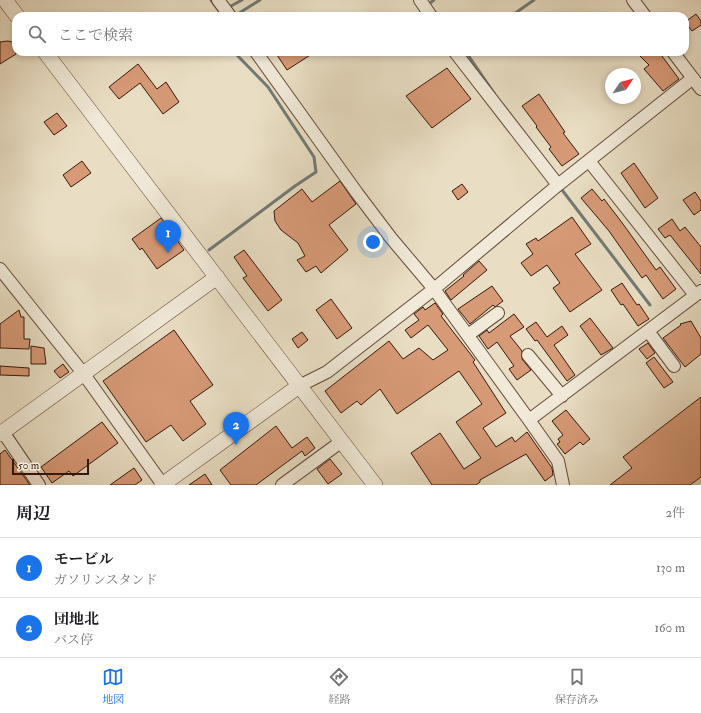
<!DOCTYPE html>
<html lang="ja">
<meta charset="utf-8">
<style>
body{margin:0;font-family:"IM FELL Double Pica","Noto Serif JP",serif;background:#f2f2f2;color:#202124}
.compass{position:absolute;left:605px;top:68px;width:36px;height:36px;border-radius:50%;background:#fff;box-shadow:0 2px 6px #0003;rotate:55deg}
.scale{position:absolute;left:12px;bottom:10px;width:77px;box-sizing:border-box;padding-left:4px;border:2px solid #37180b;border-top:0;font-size:11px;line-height:14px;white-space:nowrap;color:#37180b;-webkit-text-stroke:3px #f1ead9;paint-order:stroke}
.you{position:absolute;left:373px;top:242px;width:14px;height:14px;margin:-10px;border:3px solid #fff;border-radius:50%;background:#1a73e8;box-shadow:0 0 0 6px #1a73e833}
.badge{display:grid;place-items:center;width:26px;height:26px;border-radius:50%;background:#1a73e8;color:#fff;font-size:13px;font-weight:700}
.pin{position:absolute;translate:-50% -33px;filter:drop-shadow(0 1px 2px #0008)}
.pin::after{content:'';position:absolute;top:21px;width:14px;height:12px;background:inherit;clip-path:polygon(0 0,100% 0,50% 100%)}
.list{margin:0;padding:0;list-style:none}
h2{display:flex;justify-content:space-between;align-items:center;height:52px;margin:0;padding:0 16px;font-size:17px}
h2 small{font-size:13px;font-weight:400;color:#757577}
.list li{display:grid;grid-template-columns:26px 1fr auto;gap:12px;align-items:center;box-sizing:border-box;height:60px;padding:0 16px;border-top:1px solid #e0e0e0}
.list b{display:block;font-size:15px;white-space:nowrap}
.list p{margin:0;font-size:13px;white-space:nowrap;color:#757577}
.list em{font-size:13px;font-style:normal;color:#757577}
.icon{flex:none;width:22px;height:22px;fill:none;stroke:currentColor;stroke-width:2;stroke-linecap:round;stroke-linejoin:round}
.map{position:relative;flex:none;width:701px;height:485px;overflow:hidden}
.search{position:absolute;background:#fff;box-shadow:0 2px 6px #0003;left:12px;right:12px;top:12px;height:44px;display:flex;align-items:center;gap:10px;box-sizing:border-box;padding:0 14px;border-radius:12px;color:#757577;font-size:15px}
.sheet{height:172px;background:#fff}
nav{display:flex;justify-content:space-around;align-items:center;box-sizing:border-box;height:56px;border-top:1px solid #e0e0e0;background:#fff;font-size:11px;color:#757577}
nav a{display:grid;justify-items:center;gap:2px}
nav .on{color:#1a73e8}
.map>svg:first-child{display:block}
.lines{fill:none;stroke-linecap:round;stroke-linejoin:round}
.stream{stroke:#727a74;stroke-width:3}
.building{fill:#d79a77;stroke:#37180b}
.minor-casing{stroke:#644a39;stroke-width:14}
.tertiary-casing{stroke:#644a39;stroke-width:16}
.minor{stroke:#f1ead9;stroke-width:12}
.tertiary{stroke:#f1ead9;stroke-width:15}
</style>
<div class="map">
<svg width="701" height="485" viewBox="0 0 701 485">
<rect width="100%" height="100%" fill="#e9dec4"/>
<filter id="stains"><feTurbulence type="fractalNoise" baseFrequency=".005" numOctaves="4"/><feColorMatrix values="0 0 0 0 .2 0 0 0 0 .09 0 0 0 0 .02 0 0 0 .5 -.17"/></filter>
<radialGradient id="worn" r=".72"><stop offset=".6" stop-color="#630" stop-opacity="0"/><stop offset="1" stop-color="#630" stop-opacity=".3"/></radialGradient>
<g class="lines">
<path class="stream" d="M211 0 220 12
M430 3 434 0
M231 6 242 0
M236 15 260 0
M511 16 534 0
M466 52 494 93
M559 186 650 305
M209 250 295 186 316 172 314 157 268 87 234 52"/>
</g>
<path class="building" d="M696 14 701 21V25L692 31 685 22Z
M8 41 16 43V54L0 64V42Z
M275 52H315L287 70Z
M636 52H659L679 79 663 91 644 69 649 65Z
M138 64 157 89 166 82 179 102 163 114 140 83 119 99 109 87Z
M447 68 471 99 432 128 406 96Z
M539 94 565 132 563 133 579 154 562 166 549 149 551 147 536 127 537 126 522 106Z
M57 113 67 126 54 135 44 122Z
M82 161 91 173 71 187 63 175Z
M634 163 658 198 645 208 621 173Z
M340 181 356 204 329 225 348 250 321 273 316 266 306 272 297 260 305 256 298 243 281 230 275 221 274 211 302 189 312 202Z
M462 184 468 192 458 200 452 191Z
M592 189 602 201 604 199 623 224 656 270 660 267 676 289 663 299 646 275 642 278 609 231 581 198Z
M695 192 701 201V210L694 215 683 200Z
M572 217 591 244 575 254 602 290 570 312 553 288 560 283 547 265 531 276 521 263 533 254 526 244 536 238 538 241Z
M161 218 184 250 157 269 142 248 140 250 132 239Z
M672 219 680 231 685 227 701 247V274L670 235 665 238 658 229Z
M244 250 282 300 268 311 243 278 247 276 234 257Z
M479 261 487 270 451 300 445 291 464 276 463 275Z
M622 283 637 305 639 304 649 319 638 326 623 304 621 305 611 290Z
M492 286 503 301 495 307 493 305 470 324 458 309Z
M331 299 352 328 337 339 316 310Z
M435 303 443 314 441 316 475 360 473 362 506 413 483 428 496 447 512 437 515 442 527 432 552 468 553 475 545 481 526 454 480 480V482L476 485H432L411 453 440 433 464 469 481 458 456 422 482 404 459 371 397 414 380 389 361 405 357 401 341 413 325 391 389 341 403 359 419 348 433 360 448 350 428 325 411 338 405 330 419 320 414 314 423 307 425 310Z
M19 310 21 317H24V339H30L29 349 0 348V324Z
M514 314 524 327 510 336 522 351V359L531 370 517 380 509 369 514 366 497 342 488 349 479 336 487 330 489 333Z
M590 318 613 348 601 355 580 326Z
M691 321 701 338V354L685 367 663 338 681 325 680 324Z
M536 322 547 337 562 326 568 335 554 345 575 375 567 381 537 340 535 341 526 329Z
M174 330 213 385 190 401 206 424 183 441 171 425 146 442 103 381Z
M302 332 308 340 298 348 292 339Z
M648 343 655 353 647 359 639 349Z
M31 346 44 348 46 364H31Z
M654 357 673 382 664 388 646 363Z
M63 364 69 372 60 378 54 371Z
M0 366 29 368V376L0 375Z
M701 397V477L690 485H610L632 468 623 457Z
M566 410 590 439 583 445 580 442 565 454 557 444 560 442 558 439 563 435 552 421Z
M102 422 118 443 73 476 69 471 52 483 41 467Z
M276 426 292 448 307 437 315 448 305 456 302 451 256 485H231L220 470Z
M5 450 30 485H0V454Z
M330 459 342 474 328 484 317 469Z
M134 468 142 480 135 485H110Z
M205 474 212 485H189Z"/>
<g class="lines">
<g class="minor-casing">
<path id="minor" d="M218 0 230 16
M420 0 431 16
M633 0 645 16
M256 52 357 193 391 238 434 289 529 420 558 461 563 485
M455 52 558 185
M673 52 701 89
M589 161 695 295
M0 269 83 373 163 485
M648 331 674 366
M468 335 498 313
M528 355 562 396
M299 386 327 372 434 289 558 185 693 78
M529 420 701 291
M3 432 39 485
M282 485 342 441"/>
</g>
<g class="tertiary-casing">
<path id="tertiary" d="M5 0 17 16
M45 52 375 485
M0 434 217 277
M162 485 299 386"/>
</g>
<use href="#minor" class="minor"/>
<use href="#tertiary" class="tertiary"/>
</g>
<rect width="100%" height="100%" filter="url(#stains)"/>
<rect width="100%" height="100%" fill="url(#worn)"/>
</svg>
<svg class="compass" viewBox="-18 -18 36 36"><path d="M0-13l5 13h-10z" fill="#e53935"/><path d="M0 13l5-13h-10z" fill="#757577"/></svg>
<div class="scale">50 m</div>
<div class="you"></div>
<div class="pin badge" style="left:168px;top:253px">1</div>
<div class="pin badge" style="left:236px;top:445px">2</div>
<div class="search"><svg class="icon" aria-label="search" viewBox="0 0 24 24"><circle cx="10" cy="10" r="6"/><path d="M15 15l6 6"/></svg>ここで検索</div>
</div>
<section class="sheet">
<h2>周辺<small>2件</small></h2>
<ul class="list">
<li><span class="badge">1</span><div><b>モービル</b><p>ガソリンスタンド</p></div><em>130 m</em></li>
<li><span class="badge">2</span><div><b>団地北</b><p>バス停</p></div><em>160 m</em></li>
</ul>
</section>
<nav>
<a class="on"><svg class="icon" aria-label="map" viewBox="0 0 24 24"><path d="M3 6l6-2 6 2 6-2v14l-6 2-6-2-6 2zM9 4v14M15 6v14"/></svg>地図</a>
<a><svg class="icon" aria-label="directions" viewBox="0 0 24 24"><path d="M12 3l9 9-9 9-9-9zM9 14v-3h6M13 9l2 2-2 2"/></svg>経路</a>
<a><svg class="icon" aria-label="saved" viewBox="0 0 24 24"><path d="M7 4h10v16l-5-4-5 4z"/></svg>保存済み</a>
</nav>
